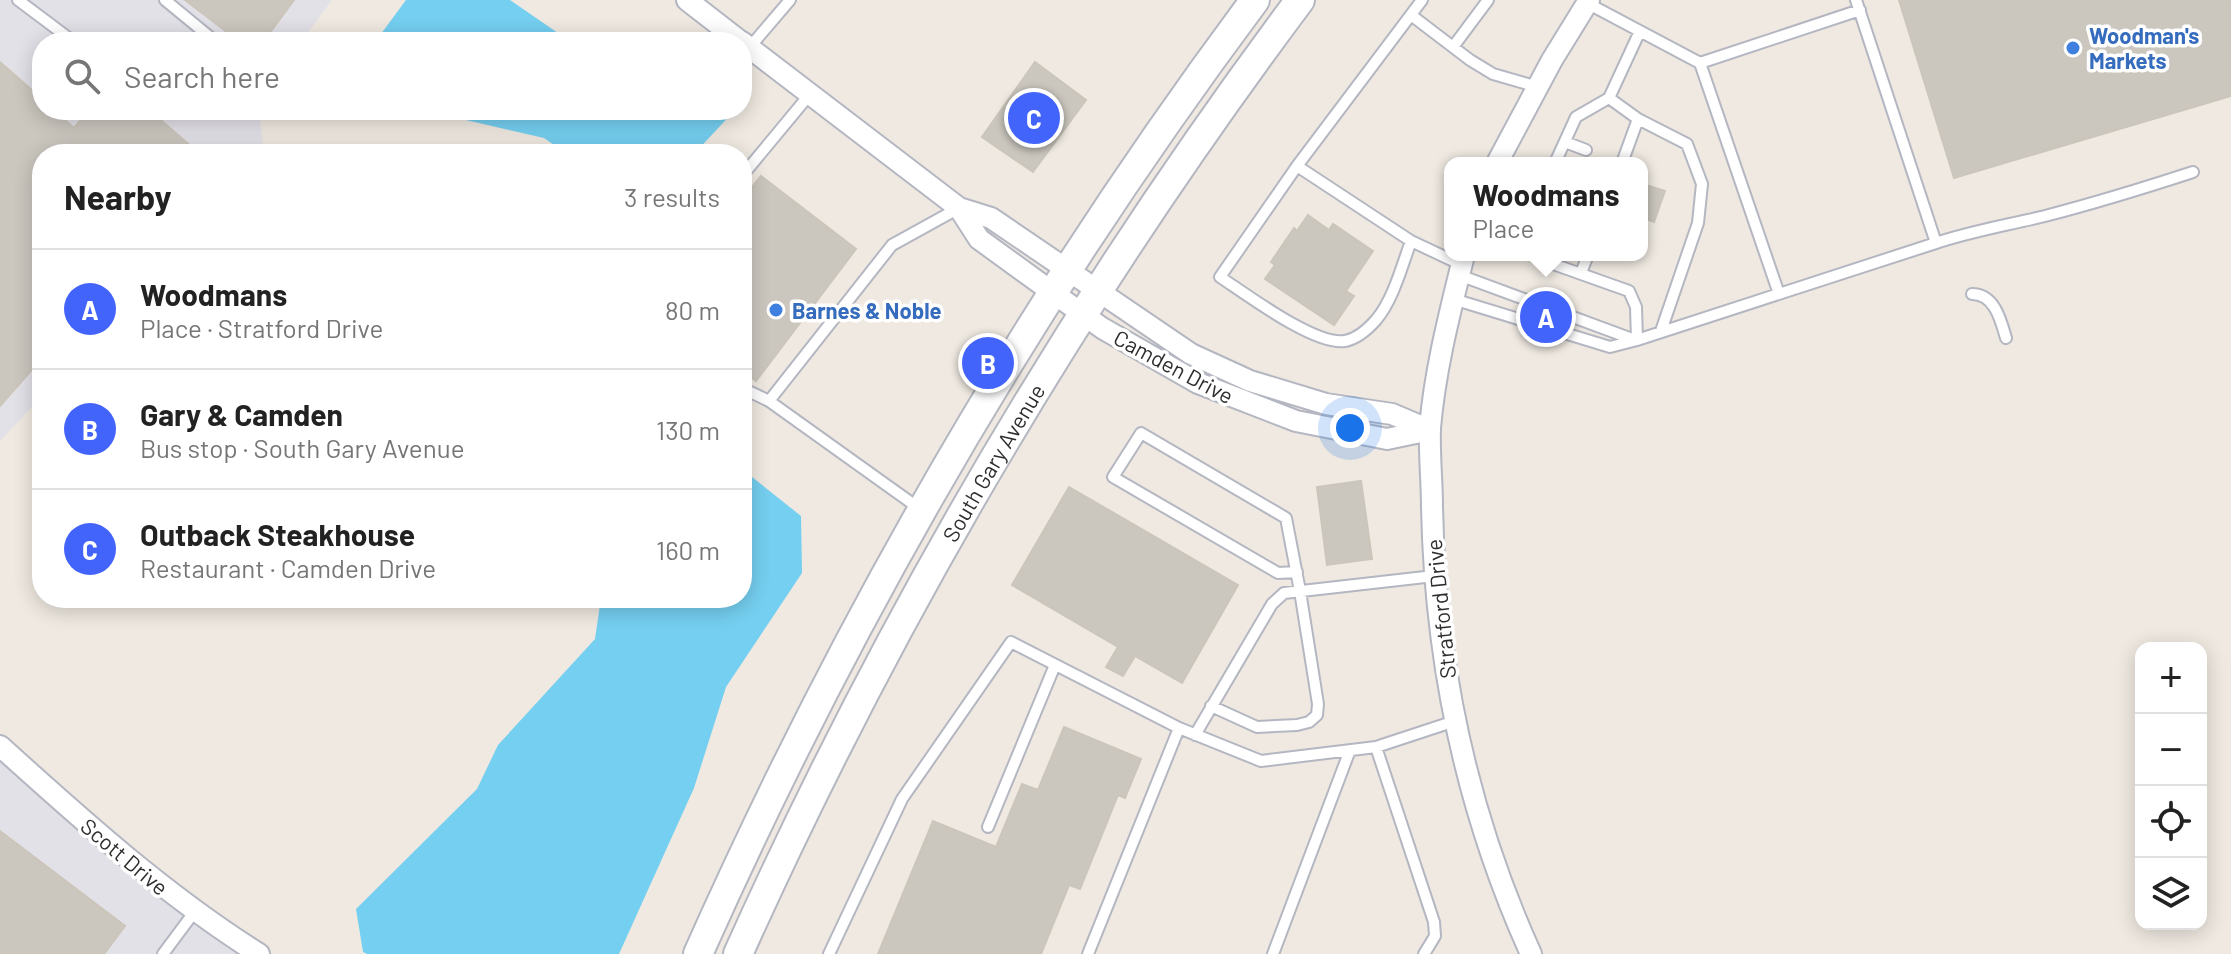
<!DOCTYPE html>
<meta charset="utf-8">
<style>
body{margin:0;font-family:Barlow,sans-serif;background:#f6f6f6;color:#222}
.controls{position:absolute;right:24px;bottom:24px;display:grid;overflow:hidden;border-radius:16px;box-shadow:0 4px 20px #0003}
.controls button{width:72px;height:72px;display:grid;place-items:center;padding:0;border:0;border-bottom:2px solid #e0e0e0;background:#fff;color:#222;font:40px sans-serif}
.you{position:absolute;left:1350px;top:428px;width:28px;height:28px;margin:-20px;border:6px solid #fff;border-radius:50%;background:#1a73e8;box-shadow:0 0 0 12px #1a73e833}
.badge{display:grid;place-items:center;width:52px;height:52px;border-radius:50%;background:#4264fb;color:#fff;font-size:26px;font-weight:700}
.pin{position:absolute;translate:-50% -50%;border:4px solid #fff;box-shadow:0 2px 8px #0006}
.popup{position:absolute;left:1444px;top:157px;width:204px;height:104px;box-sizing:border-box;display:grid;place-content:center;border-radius:16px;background:#fff;filter:drop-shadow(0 2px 6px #0005);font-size:26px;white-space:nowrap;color:#767676}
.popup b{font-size:30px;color:#222}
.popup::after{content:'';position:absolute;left:50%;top:100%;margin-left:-16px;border:16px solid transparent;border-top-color:#fff}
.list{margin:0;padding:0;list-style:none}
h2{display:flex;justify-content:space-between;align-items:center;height:104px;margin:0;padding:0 32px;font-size:34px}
h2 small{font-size:26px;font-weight:400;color:#767676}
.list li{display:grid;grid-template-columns:52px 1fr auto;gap:24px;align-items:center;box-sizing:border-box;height:120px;padding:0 32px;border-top:2px solid #e0e0e0}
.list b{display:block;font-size:30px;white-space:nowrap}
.list p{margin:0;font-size:26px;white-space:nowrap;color:#767676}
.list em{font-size:26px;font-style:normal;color:#767676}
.icon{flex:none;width:44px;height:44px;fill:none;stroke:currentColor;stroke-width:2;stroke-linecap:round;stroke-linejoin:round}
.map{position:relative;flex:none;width:2231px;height:954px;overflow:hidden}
.search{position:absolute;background:#fff;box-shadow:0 4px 20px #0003;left:32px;top:32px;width:720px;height:88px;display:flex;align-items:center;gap:20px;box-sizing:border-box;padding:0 28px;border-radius:32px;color:#767676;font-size:30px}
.panel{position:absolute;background:#fff;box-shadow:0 4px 20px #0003;left:32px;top:144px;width:720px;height:464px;border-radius:32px}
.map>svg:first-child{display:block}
.industrial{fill:#e3e1e8}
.water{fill:#75cff0}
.building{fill:#cbc7bf;stroke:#cbc5ba;stroke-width:2}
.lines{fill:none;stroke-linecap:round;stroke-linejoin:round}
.service-casing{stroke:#b4b7c1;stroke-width:14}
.minor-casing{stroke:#b4b7c1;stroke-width:24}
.secondary-casing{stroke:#b4b7c1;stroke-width:32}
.service{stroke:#fff;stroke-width:10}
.minor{stroke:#fff;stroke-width:20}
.secondary{stroke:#fff;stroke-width:28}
.shop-dot{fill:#3f7fe0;stroke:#fff;stroke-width:3}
.labels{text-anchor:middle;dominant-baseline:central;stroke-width:7;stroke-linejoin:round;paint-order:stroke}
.shop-label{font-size:22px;font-weight:bold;fill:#366cbe;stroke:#fff;text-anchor:start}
.street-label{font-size:22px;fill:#2e2e2e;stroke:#fff}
</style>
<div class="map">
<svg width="2231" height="954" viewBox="0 0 2231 954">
<rect width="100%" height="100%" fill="#efe9e1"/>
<path class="industrial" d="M0 0H332L301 42H42V110H259L264 154H42V396L0 441Z
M0 757 247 954H0Z"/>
<path class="water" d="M406 0H510L571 42H375Z
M423 110H735L694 154H567L544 138Z
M742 469 801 516 802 573 726 687 694 788 619 954H367L363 952 356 909 477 789 498 745 595 639 601 598H742Z"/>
<path class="building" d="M185 0H294L263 42H240Z
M1899 0H2231V96L1954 178Z
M0 62 42 99V110H54L74 128 89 110H149L200 154H42V358L0 406Z
M1035 62 1086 100 1033 172 982 137Z
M761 176 856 249 756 381 742 370V199Z
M1642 184 1665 191 1654 222 1642 217Z
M1308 215 1329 230 1333 224 1373 251 1346 291 1354 296 1334 325 1265 279 1275 265 1271 262 1294 228 1297 231Z
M1361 481 1372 559 1327 565 1317 487Z
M1069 487 1238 585 1182 683 1135 656 1123 676 1106 667 1118 647 1012 585Z
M1064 727 1141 759 1125 798 1118 795 1080 889 1069 885 1041 954H878L933 821 996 847 1022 784 1038 790Z
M0 831 125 926 104 954H0Z"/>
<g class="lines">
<g class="service-casing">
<path id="service" d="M18 0 74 42
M165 0 216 42
M1422 0 1297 166 1411 241 1462 265
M1587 3 1700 63 1779 294
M1411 15 1470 60 1493 74 1538 87
M1453 47 1488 0
M749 48 790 0
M1700 63 1860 10
M1609 98 1638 119 1687 144 1702 184 1698 223 1661 331
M1565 142 1586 150
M1555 163 1576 117 1609 98 1640 31
M1622 163 1638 119
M1297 166 1220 277C1246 294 1315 346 1345 341 1356 339 1368 329 1376 320 1393 300 1402 266 1411 241
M742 176 810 94
M1936 243C1972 231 2008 225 2045 216 2095 203 2144 188 2193 172
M1546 255 1553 264 1629 291 1636 307 1637 340 1936 243 1856 0
M1581 273 1588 255
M1459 275 1635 340
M1972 294C1995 294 2001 321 2006 338
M1453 299 1610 347 1637 340
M742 388 769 401 920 509
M769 401 892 245 959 208
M1211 706 1257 727 1297 725 1309 722 1317 715 1318 704 1300 591 1286 518 1141 433 1113 477 1278 573 1297 572
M1195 735 1272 604 1284 593 1434 576
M988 827 1055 665
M163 954 195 911
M829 954 902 799 1011 642 1179 728 1261 761 1376 747
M1088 954 1179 728
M1273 954 1350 750
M1424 954 1435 936 1434 922 1376 747 1455 721"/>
</g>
<g class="minor-casing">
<path id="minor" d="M687 0 741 42
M742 42 959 208 979 239 1052 292 1102 328 1198 383 1296 421 1387 439 1430 430
M1497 163 1552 60 1589 0
M959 208 991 218 1191 354 1250 381 1326 404 1392 414 1430 430
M1464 255C1450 312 1435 369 1430 428 1429 454 1432 481 1432 507 1435 661 1467 813 1531 954
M0 746C83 821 164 894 259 954"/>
</g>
<g class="secondary-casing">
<g id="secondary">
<path d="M698 954C848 617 1034 296 1255 0"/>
<path id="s1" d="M738 954C890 616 1078 297 1300 0"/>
</g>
</g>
<use href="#service" class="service"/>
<use href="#minor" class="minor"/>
<use href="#secondary" class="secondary"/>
</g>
<g class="shop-dot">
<circle cx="2073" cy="48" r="8"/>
<circle cx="776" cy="310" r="8"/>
</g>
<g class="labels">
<g class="shop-label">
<text x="2089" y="35">Woodman's<tspan x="2089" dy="25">Markets</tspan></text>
<text x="792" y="310">Barnes &amp; Noble</text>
</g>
<g class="street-label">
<text transform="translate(1174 366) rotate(28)">Camden Drive</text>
<text stroke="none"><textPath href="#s1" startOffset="554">South Gary Avenue</textPath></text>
<text transform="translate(1440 609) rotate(-96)">Stratford Drive</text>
<text transform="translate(125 856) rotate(40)">Scott Drive</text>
</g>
</g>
</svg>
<div class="controls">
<button>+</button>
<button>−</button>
<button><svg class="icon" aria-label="locate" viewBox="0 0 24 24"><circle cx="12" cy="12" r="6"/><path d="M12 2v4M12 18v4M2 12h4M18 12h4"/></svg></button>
<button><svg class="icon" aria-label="layers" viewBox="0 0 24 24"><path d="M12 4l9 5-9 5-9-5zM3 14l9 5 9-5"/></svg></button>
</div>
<div class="you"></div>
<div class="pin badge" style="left:1546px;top:317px">A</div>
<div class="popup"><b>Woodmans</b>Place</div>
<div class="pin badge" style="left:988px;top:363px">B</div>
<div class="pin badge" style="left:1034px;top:118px">C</div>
<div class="search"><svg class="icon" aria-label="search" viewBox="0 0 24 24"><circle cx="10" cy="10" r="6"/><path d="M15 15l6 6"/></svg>Search here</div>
<section class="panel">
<h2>Nearby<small>3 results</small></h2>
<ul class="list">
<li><span class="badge">A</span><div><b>Woodmans</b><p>Place · Stratford Drive</p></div><em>80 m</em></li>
<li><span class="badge">B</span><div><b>Gary &amp; Camden</b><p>Bus stop · South Gary Avenue</p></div><em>130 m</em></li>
<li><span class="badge">C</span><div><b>Outback Steakhouse</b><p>Restaurant · Camden Drive</p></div><em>160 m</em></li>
</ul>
</section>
</div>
